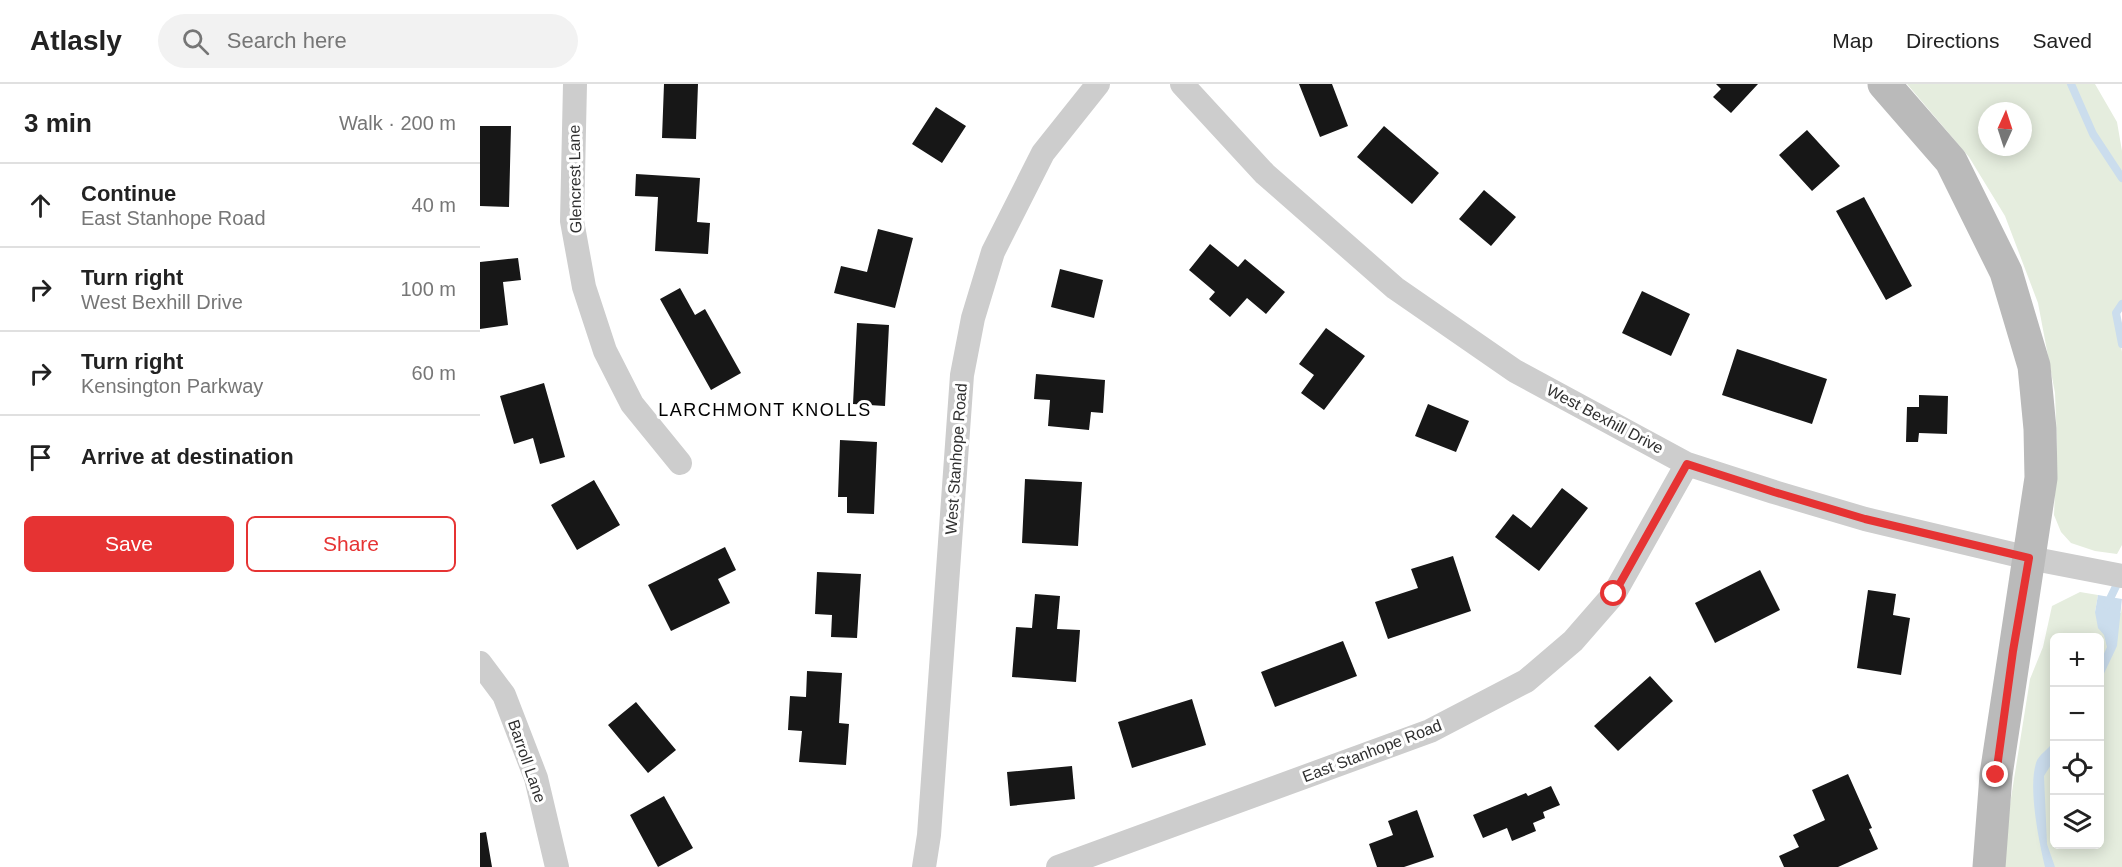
<!DOCTYPE html>
<meta charset="utf-8">
<style>
body{margin:0;font-family:Arial,sans-serif;background:#f2f2f2;color:#222}
.controls{position:absolute;right:18px;bottom:18px;display:grid;overflow:hidden;border-radius:9px;box-shadow:0 3px 15px #0003}
.controls button{width:54px;height:54px;display:grid;place-items:center;padding:0;border:0;border-bottom:2px solid #e0e0e0;background:#fff;color:#222;font:30px sans-serif}
.compass{position:absolute;left:1498px;top:18px;width:54px;height:54px;border-radius:50%;background:#fff;box-shadow:0 3px 15px #0003;rotate:3deg}
.stop{position:absolute;width:18px;height:18px;margin:-14px;border:4px solid #e63333;border-radius:50%;background:#fff}
.stop.end{background:#e63333;border-color:#fff;box-shadow:0 2px 6px #0008}
.list{margin:0;padding:0;list-style:none}
h2{display:flex;justify-content:space-between;align-items:center;height:78px;margin:0;padding:0 24px;font-size:26px}
h2 small{font-size:20px;font-weight:400;color:#767676}
.list li{display:grid;grid-template-columns:39px 1fr auto;gap:18px;align-items:center;box-sizing:border-box;height:84px;padding:0 24px;border-top:2px solid #e0e0e0}
.list b{display:block;font-size:22px;white-space:nowrap}
.list p{margin:0;font-size:20px;white-space:nowrap;color:#767676}
.list em{font-size:20px;font-style:normal;color:#767676}
.actions{display:flex;gap:12px;padding:18px 24px}
.actions a{flex:1;padding:14px 0;border:2px solid #e63333;border-radius:9px;text-align:center;font-size:21px;color:#e63333}
.actions .main{background:#e63333;color:#fff}
.icon{flex:none;width:33px;height:33px;fill:none;stroke:currentColor;stroke-width:2;stroke-linecap:round;stroke-linejoin:round}
.map{position:relative;flex:none;width:1642px;height:783px;overflow:hidden}
header{display:flex;align-items:center;gap:36px;box-sizing:border-box;height:84px;padding:0 30px;background:#fff;border-bottom:2px solid #e0e0e0}
header strong{font-size:28px}
nav{display:flex;gap:33px;margin-inline-start:auto;font-size:21px}
.search{width:420px;height:54px;background:#f2f2f2;display:flex;align-items:center;gap:15px;box-sizing:border-box;padding:0 21px;border-radius:33px;color:#767676;font-size:22px}
main{display:flex}
aside{flex:1;background:#fff}
.map>svg:first-child{display:block}
.green{fill:#e5edde;fill-rule:evenodd}
.water{fill:#cbdded}
.lines{fill:none;stroke-linecap:round;stroke-linejoin:round}
.stream{stroke:#cbdded;stroke-width:8}
.building{fill:#171717}
.street{stroke:#cdcdcd;stroke-width:24}
.secondary{stroke:#bababa;stroke-width:33}
.route{stroke:#e63333;stroke-width:8}
.labels{text-anchor:middle;dominant-baseline:central;stroke-width:6;stroke-linejoin:round;paint-order:stroke}
.street-label{font-size:16px;fill:#303030;stroke:#fff}
.neighbourhood-label{font-size:18px;letter-spacing:1.5px;fill:#000;stroke:#fff}
</style>
<header>
<strong>Atlasly</strong>
<div class="search"><svg class="icon" aria-label="search" viewBox="0 0 24 24"><circle cx="10" cy="10" r="6"/><path d="M15 15l6 6"/></svg>Search here</div>
<nav><a>Map</a><a>Directions</a><a>Saved</a></nav>
</header>
<main>
<aside>
<h2>3 min<small>Walk · 200 m</small></h2>
<ul class="list">
<li><svg class="icon" aria-label="ahead" viewBox="0 0 24 24"><path d="M12 20V5M6 11l6-6 6 6"/></svg><div><b>Continue</b><p>East Stanhope Road</p></div><em>40 m</em></li>
<li><svg class="icon" aria-label="right" viewBox="0 0 24 24"><path d="M7 20v-9h11M14 6l5 5-5 5"/></svg><div><b>Turn right</b><p>West Bexhill Drive</p></div><em>100 m</em></li>
<li><svg class="icon" aria-label="right" viewBox="0 0 24 24"><path d="M7 20v-9h11M14 6l5 5-5 5"/></svg><div><b>Turn right</b><p>Kensington Parkway</p></div><em>60 m</em></li>
<li><svg class="icon" aria-label="arrive" viewBox="0 0 24 24"><path d="M6 21V4h12l-3 4 3 4H6"/></svg><div><b>Arrive at destination</b></div></li>
</ul>
<div class="actions"><a class="main">Save</a><a>Share</a></div>
</aside>
<div class="map">
<svg width="1642" height="783" viewBox="0 0 1642 783">
<rect width="100%" height="100%" fill="#fff"/>
<path class="green" d="M1427 0H1615L1637 38 1642 67V220L1636 229 1642 268V461L1637 470 1615 467 1591 459 1581 448 1574 431 1577 360 1575 309 1558 219 1525 132 1489 73ZM1507 27H1543V63H1507Z
M1600 508 1618 511 1615 528 1641 529 1642 521V783H1520L1550 595 1563 563 1572 522ZM1574 554H1620V760H1574Z"/>
<path class="water" d="M1618 511 1642 515 1637 562 1620 598V578L1627 563 1624 551 1618 544 1615 528Z
M1574 657V676L1564 692 1567 760 1575 783H1565C1559 757 1548 705 1556 679 1558 671 1570 664 1574 657Z"/>
<g class="lines">
<path class="stream" d="M1591 0 1613 50 1642 94
M1642 220 1636 229 1642 260
M1627 521 1640 494"/>
</g>
<path class="building" d="M184 0H218L216 55 182 54Z
M819 0H852L868 42 840 53Z
M1236 0H1278L1251 29 1233 13 1241 5Z
M456 23 486 42 462 79 432 60Z
M0 42H31L29 123 0 122Z
M904 42 959 89 932 120 877 73Z
M1327 46 1360 82 1332 107 1299 71Z
M156 90 220 94 217 138 230 139 228 170 175 167 178 113 155 112Z
M1004 106 1036 133 1011 162 979 135Z
M1384 113 1432 202 1406 216 1356 127Z
M398 145 433 154 415 224 354 209 361 182 387 188Z
M730 160 758 183 765 175 805 208 786 230 767 214 750 233 729 215 735 208 709 186Z
M38 174 41 196 23 198 28 241 0 245V178Z
M580 185 623 196 614 234 571 223Z
M200 204 215 231 225 225 261 289 231 306 180 215Z
M1162 207 1210 230 1191 272 1142 249Z
M377 239 409 241 405 322 373 320Z
M846 244 885 272 844 326 821 309 834 291 819 280Z
M1257 265 1347 295 1332 340 1242 311Z
M556 290 625 296 623 329 611 328 609 346 568 342 570 316 554 315Z
M64 299 85 373 60 380 53 354 34 360 20 312Z
M1439 311 1468 312 1467 350 1439 349 1438 358H1426L1427 323H1439Z
M948 320 989 337 976 368 935 352Z
M360 356 397 358 394 430 367 429V413H358Z
M545 395 602 398 598 462 542 459Z
M114 396 140 441 97 466 71 421Z
M1082 404 1108 424 1059 487 1015 453 1033 430 1051 444Z
M245 463 256 486 238 495 250 519 191 547 168 501Z
M973 472 991 527 908 555 895 518 938 504 931 485Z
M1280 486 1300 526 1235 559 1215 519Z
M337 488 381 490 377 554 351 553 352 531 335 530Z
M1388 506 1416 510 1413 531 1430 534 1421 591 1377 584Z
M555 510 580 512 577 545 600 546 596 598 532 593 536 543 552 544Z
M863 557 877 592 795 623 781 588Z
M327 587 362 589 359 639 369 640 366 681 319 678 322 647 308 646 310 612 326 613Z
M1170 592 1193 617 1138 667 1114 642Z
M712 615 726 661 652 684 638 638Z
M156 618 196 666 168 689 128 641Z
M592 682 595 715 530 722 527 688Z
M1368 690 1392 744 1389 745 1398 765 1358 783H1304L1299 772 1319 763 1313 751 1345 736 1332 706Z
M1071 702 1080 721 1063 728 1065 734 1053 739 1056 747 1032 757 1027 744 1003 754 993 731 1046 709 1048 712Z
M184 712 213 764 178 783 150 731Z
M937 726 954 773 924 783H897L889 760 913 751 908 737Z
M6 748 12 783H0V749Z"/>
<g class="lines">
<path class="street" d="M95 0 92 137 104 203 125 267 152 320 200 379
M702 0 785 90 915 204 1035 287 1207 380 1294 408 1385 435 1549 474 1642 492
M0 579 24 611 56 694 77 783
M444 783 449 751 482 291 493 234 513 168 563 69 618 0
M578 783 950 647 1046 597 1093 557 1134 510 1207 380"/>
<path class="secondary" d="M1404 0 1471 77 1526 188 1554 282 1560 345 1561 394 1516 691 1509 783"/>
</g>
<g class="lines">
<path class="route" d="M1134 510 1207 380 1294 408 1385 435 1549 474 1533 567 1516 691"/>
</g>
<g class="labels">
<g class="street-label">
<text transform="translate(95 95) rotate(-91)">Glencrest Lane</text>
<text transform="translate(1125 335) rotate(28)">West Bexhill Drive</text>
<text transform="translate(476 375) rotate(-86)">West Stanhope Road</text>
<text transform="translate(892 667) rotate(-21)">East Stanhope Road</text>
<text transform="translate(47 677) rotate(71)">Barroll Lane</text>
</g>
<g class="neighbourhood-label">
<text x="285" y="326">LARCHMONT KNOLLS</text>
</g>
</g>
</svg>
<div class="controls">
<button>+</button>
<button>−</button>
<button><svg class="icon" aria-label="locate" viewBox="0 0 24 24"><circle cx="12" cy="12" r="6"/><path d="M12 2v4M12 18v4M2 12h4M18 12h4"/></svg></button>
<button><svg class="icon" aria-label="layers" viewBox="0 0 24 24"><path d="M12 4l9 5-9 5-9-5zM3 14l9 5 9-5"/></svg></button>
</div>
<svg class="compass" viewBox="-18 -18 36 36"><path d="M0-13l5 13h-10z" fill="#e53935"/><path d="M0 13l5-13h-10z" fill="#767676"/></svg>
<div class="stop" style="left:1134px;top:510px"></div>
<div class="stop end" style="left:1516px;top:691px"></div>
</div>
</main>
